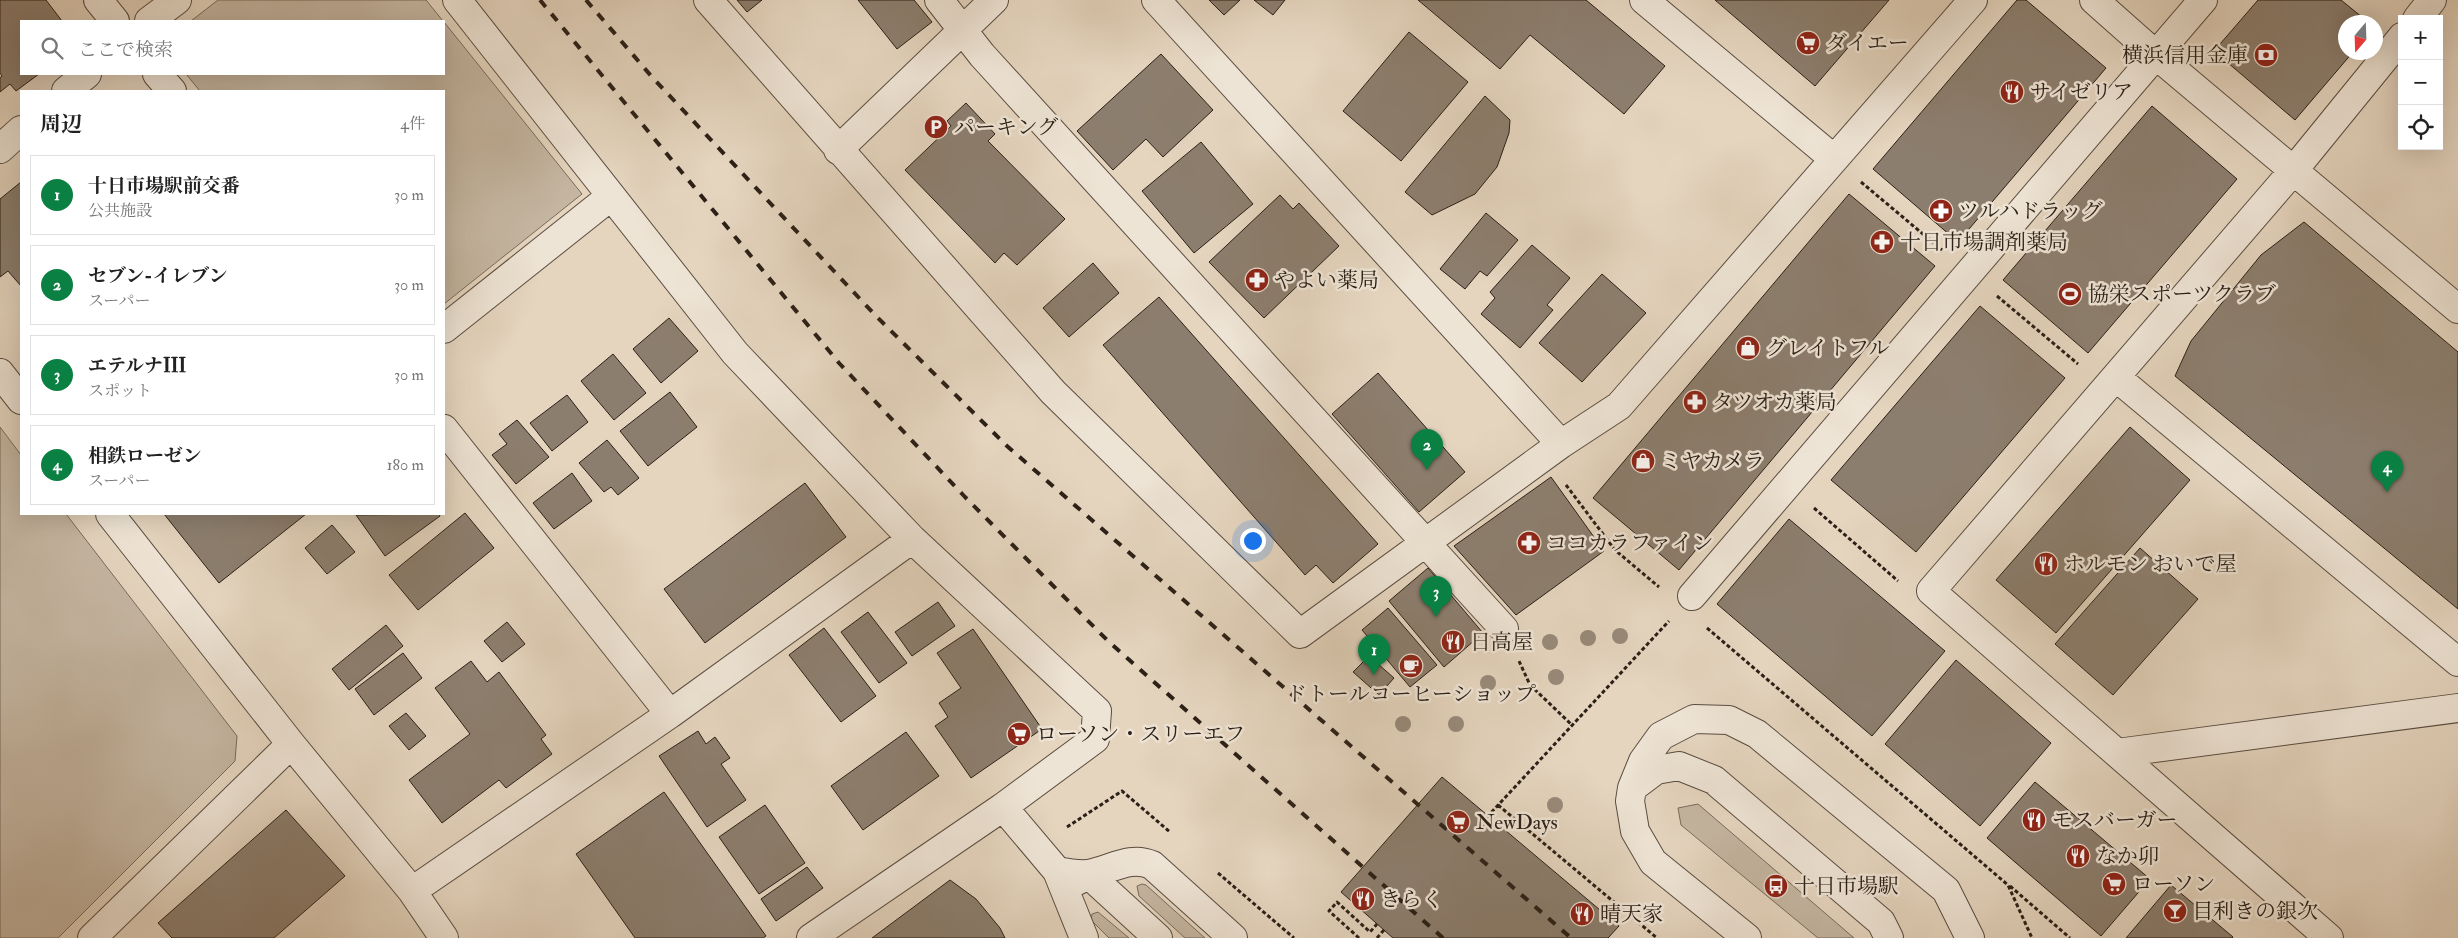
<!DOCTYPE html>
<html lang="ja">
<meta charset="utf-8">
<style>
body{margin:0;font-family:"IM FELL Double Pica","Noto Serif JP",serif;background:#f2f2f2;color:#222}
.controls{position:absolute;right:15px;top:15px;display:grid;overflow:hidden;border-radius:0px;box-shadow:0 5px 20px #0002}
.controls button{width:45px;height:45px;display:grid;place-items:center;padding:0;border:0;border-bottom:1px solid #e0e0e0;background:#fff;color:#222;font:25px sans-serif}
.compass{position:absolute;left:2338px;top:15px;width:45px;height:45px;border-radius:50%;background:#fff;box-shadow:0 5px 20px #0002;rotate:199deg}
.you{position:absolute;left:1252px;top:540px;width:18px;height:18px;margin:-12px;border:4px solid #fff;border-radius:50%;background:#1a73e8;box-shadow:0 0 0 8px #1a73e833}
.badge{display:grid;place-items:center;width:32px;height:32px;border-radius:50%;background:#0b8043;color:#fff;font-size:16px;font-weight:700}
.pin{position:absolute;translate:-50% -41px;filter:drop-shadow(0 1px 2px #0008)}
.pin::after{content:'';position:absolute;top:26px;width:18px;height:15px;background:inherit;clip-path:polygon(0 0,100% 0,50% 100%)}
.list{margin:0;padding:0;list-style:none}
h2{display:flex;justify-content:space-between;align-items:center;height:65px;margin:0;padding:0 20px;font-size:21px}
h2 small{font-size:16px;font-weight:400;color:#767676}
.list li{display:grid;grid-template-columns:32px 1fr auto;gap:15px;align-items:center;box-sizing:border-box;height:80px;margin:0 10px 10px;padding:0 10px;border:1px solid #e0e0e0;border-radius:0px}
.list b{display:block;font-size:19px;white-space:nowrap}
.list p{margin:0;font-size:16px;white-space:nowrap;color:#767676}
.list em{font-size:16px;font-style:normal;color:#767676}
.icon{flex:none;width:28px;height:28px;fill:none;stroke:currentColor;stroke-width:2;stroke-linecap:round;stroke-linejoin:round}
.map{position:relative;flex:none;width:2458px;height:938px;overflow:hidden}
.search{position:absolute;background:#fff;box-shadow:0 5px 20px #0002;left:20px;top:20px;width:425px;height:55px;display:flex;align-items:center;gap:12px;box-sizing:border-box;padding:0 18px;border-radius:0px;color:#767676;font-size:19px}
.panel{position:absolute;background:#fff;box-shadow:0 5px 20px #0002;left:20px;top:90px;width:425px;height:425px;border-radius:0px}
.map>svg:first-child{display:block}
.green{fill:#c5b6a2;stroke:#786b5c}
.building{fill:#8c7e6e;stroke:#2b2017}
.lines{fill:none;stroke-linecap:round;stroke-linejoin:round}
.minor-casing{stroke:#5a4d41;stroke-width:30}
.path{stroke:#2b2017;stroke-width:3;stroke-dasharray:4 2.5;stroke-linecap:butt}
.minor{stroke:#eee4d5;stroke-width:28}
.rail{stroke:#2b2017;stroke-width:4;stroke-dasharray:9 9;stroke-linecap:butt}
.tree{fill:#988a7a}
.labels{text-anchor:middle;dominant-baseline:central;stroke-width:5;stroke-linejoin:round;paint-order:stroke}
.poi-label{font-size:21px;fill:#2b2017;stroke:#eee4d5;text-anchor:start}
</style>
<div class="map">
<svg width="2458" height="938" viewBox="0 0 2458 938">
<rect width="100%" height="100%" fill="#e5d5bf"/>
<filter id="stains"><feTurbulence type="fractalNoise" baseFrequency=".004" numOctaves="4"/><feColorMatrix values="0 0 0 0 .2 0 0 0 0 .09 0 0 0 0 .02 0 0 0 .5 -.17"/></filter>
<radialGradient id="worn" r=".72"><stop offset=".6" stop-color="#630" stop-opacity="0"/><stop offset="1" stop-color="#630" stop-opacity=".3"/></radialGradient>
<path class="green" d="M218 0H426L443 21H191Z
M444 22 582 194 444 304V91H200L186 74H444Z
M0 427 21 455V514H66L237 736 235 761 58 938H0Z
M1698 804 1854 938H1818L1681 825 1678 808Z
M1142 884 1146 885 1205 938H1185L1139 896 1137 886Z
M1098 912 1129 938H1109L1091 920 1092 914Z"/>
<path class="building" d="M0 0H46L62 21H21V74H39L16 91 10 84 0 92V78L2 76 0 73Z
M737 0H762L747 12Z
M858 0H914L932 22 897 49Z
M1209 0H1240L1224 15Z
M1254 0H1285L1273 15Z
M1418 0H1586L1665 66 1624 114 1530 35 1500 69Z
M1715 0H1889L1815 86Z
M2017 0H2026L2106 68 1958 242 1873 169Z
M2258 0H2341L2368 22H2346V52H2353L2295 120 2214 51Z
M1409 32 1468 82 1401 161 1343 111Z
M1161 54 1213 110 1163 157 1146 139 1113 170 1077 131Z
M1485 96 1510 120 1509 133 1497 167 1475 194 1432 215 1405 192Z
M966 103 995 134 988 141 1065 219 1017 265 1004 253 995 263 905 170 951 126 947 121Z
M2152 106 2237 179 2088 353 2003 280Z
M1201 142 1253 204 1194 253 1142 191Z
M21 182V286L8 271 0 277V199Z
M1849 194 1935 266 1679 570 1593 498Z
M1280 195 1293 209 1299 203 1339 246 1264 318 1209 262Z
M1486 213 1518 240 1487 276 1480 271 1465 289 1440 269Z
M2304 222 2458 352V609L2175 376 2191 341 2261 255Z
M1532 245 1570 278 1547 305 1553 310 1520 348 1481 314 1495 298 1490 292Z
M1093 263 1119 293 1069 337 1043 308Z
M1602 274 1646 313 1582 382 1539 343Z
M1159 297 1378 544 1333 583 1316 565 1305 575 1103 345Z
M1980 306 2065 378 1916 552 1831 480Z
M669 318 698 351 661 383 633 349Z
M613 354 646 393 614 420 581 381Z
M1378 373 1465 472 1419 512 1332 414Z
M670 392 697 427 648 466 620 431Z
M567 395 588 422 552 451 530 423Z
M517 420 549 457 516 484 492 455 507 444 499 434Z
M2130 427 2190 480 2056 633 1996 580Z
M607 440 639 478 618 495 611 487 604 492 579 463Z
M572 473 592 501 554 529 533 503Z
M1551 477 1604 551 1516 615 1454 546Z
M805 483 846 537 705 643 664 589Z
M465 513 494 548 418 610 389 575Z
M164 514H306L219 583Z
M439 514 440 516 385 556 356 515Z
M1789 519 1945 651 1872 736 1717 604Z
M332 525 355 552 327 574 305 548Z
M2140 548 2198 599 2113 695 2055 644Z
M1428 568 1483 633 1444 667 1389 601Z
M938 602 955 626 912 656 895 632Z
M1388 608 1437 665 1410 687 1362 630Z
M868 612 907 663 879 683 841 632Z
M507 622 525 644 502 662 484 641Z
M386 625 403 646 349 690 332 669Z
M824 628 876 696 841 722 789 655Z
M973 629 1042 729 971 778 935 726 948 717 939 703 961 688 937 653Z
M403 653 422 678 374 715 355 689Z
M1369 656 1394 678 1379 695 1353 672Z
M1956 660 2051 743 1980 826 1885 744Z
M471 661 487 682 499 672 546 735 541 739 552 754 506 788 499 780 442 823 409 780 470 734 435 688Z
M406 713 426 736 409 750 389 726Z
M698 731 706 744 715 737 730 758 721 764 746 800 707 827 659 756Z
M906 732 939 776 863 830 831 786Z
M1442 777 1619 926 1608 938H1393L1341 892Z
M2035 782 2150 879 2101 936 1987 838Z
M664 792 766 936 763 938H635L576 854Z
M765 805 805 863 759 894 719 837Z
M286 810 345 876 274 938H172L158 923Z
M807 867 823 888 776 921 761 899Z
M950 880 976 899 1000 928 1005 938H872Z
M2171 885 2233 937 2232 938H2126Z"/>
<g class="lines">
<g class="minor-casing">
<path id="minor" d="M98 0 115 21
M457 0 735 353 912 539 1097 711 1095 739 1003 807 811 938
M708 0 1053 392 1300 634 1561 444 1619 406 1973 0
M939 0 982 55 1504 629
M1156 0 1561 444
M1644 0 1834 159
M2094 0 2156 55 2458 309
M2417 19 2432 0
M149 21 177 0
M157 74 172 91
M66 91 87 74
M0 149 21 130
M838 150 994 0
M444 329 610 197
M0 373 21 400
M2117 378 2458 662
M444 429 670 714
M110 514 291 744 412 891 444 938
M1692 596 2203 0
M2117 753 2458 708
M1632 788 1656 770 1679 766 1714 780 1881 922 1889 938
M1003 807 1057 871 1084 938
M1057 871C1067 873 1078 875 1088 874 1111 870 1130 855 1152 865L1233 938
M1077 881 1088 874 1158 938
M412 891 670 714 912 539
M92 938 291 744
M1747 938 1653 862 1635 831 1630 801 1632 788 1643 761 1661 736 1694 719 1729 720 1757 734 1946 890 1970 938
M2329 938 1931 591 2293 171 2402 37"/>
</g>
<path class="path" d="M1861 182 1942 250
M1997 296 2078 364
M1566 485 1615 550 1659 587
M1814 508 1898 581
M1707 628 2008 885 2032 938
M1519 661 1530 685 1572 725
M1498 805 1657 938
M1487 817 1669 621
M1067 827 1122 791 1170 832
M1218 873 1294 938
M2010 886 2070 938
M1359 938 1329 911 1337 902 1370 932 1377 924
M1377 938 1384 930"/>
<use href="#minor" class="minor"/>
<path class="rail" d="M540 0 839 363 965 497 1109 642 1443 938
M586 0 652 77 876 316 1007 446 1571 938"/>
</g>
<g class="tree">
<circle cx="1620" cy="636" r="8"/>
<circle cx="1588" cy="638" r="8"/>
<circle cx="1550" cy="642" r="8"/>
<circle cx="1556" cy="677" r="8"/>
<circle cx="1488" cy="683" r="8"/>
<circle cx="1403" cy="724" r="8"/>
<circle cx="1456" cy="724" r="8"/>
<circle cx="1555" cy="805" r="8"/>
</g>
<defs>
<g id="supermarket-disc" transform="scale(1.25)"><circle r="9.5" fill="#8f2418" stroke="#eee4d5"/><path d="M-6-5.5h2.5l.6 2H6L4.5 2H-2.5L-4.4-4H-6ZM-1.5 3.2a1.3 1.3 0 1 0 .1 0ZM3 3.2a1.3 1.3 0 1 0 .1 0Z" fill="#fff"/></g>
<g id="bank-disc" transform="scale(1.25)"><circle r="9.5" fill="#8f2418" stroke="#eee4d5"/><path d="M-6-4H6V4H-6ZM0-2.3a2.3 2.3 0 1 0 0 4.6a2.3 2.3 0 1 0 0-4.6Z" fill="#fff"/></g>
<g id="restaurant-disc" transform="scale(1.25)"><circle r="9.5" fill="#8f2418" stroke="#eee4d5"/><path d="M-5-6h1v4h1v-4h1v4h1v-4h1v5L-1.5 .5V6h-2V.5L-5-1ZM5-6V6H3V1.5H1.5Q1.5-4 5-6Z" fill="#fff"/></g>
<g id="parking-disc" transform="scale(1.25)"><circle r="9.5" fill="#8f2418" stroke="#eee4d5"/><path d="M-3.5-5.5H1a3.5 3.5 0 0 1 0 7H-1V5.5H-3.5ZM-1-3.4V-.6H.8a1.4 1.4 0 0 0 0-2.8Z" fill="#fff"/></g>
<g id="pharmacy-disc" transform="scale(1.25)"><circle r="9.5" fill="#8f2418" stroke="#eee4d5"/><path d="M-2-6h4v4h4v4h-4v4h-4v-4h-4v-4h4Z" fill="#fff"/></g>
<g id="stadium-disc" transform="scale(1.25)"><circle r="9.5" fill="#8f2418" stroke="#eee4d5"/><path d="M0-5a6.5 5 0 1 0 0 10a6.5 5 0 1 0 0-10ZM-3.5-1.8h7v3.6h-7Z" fill="#fff"/></g>
<g id="shop-disc" transform="scale(1.25)"><circle r="9.5" fill="#8f2418" stroke="#eee4d5"/><path d="M-5-2.5h2.3a2.7 3.5 0 0 1 5.4 0H5L5.5 6h-11ZM-1.5-2.5h3a1.5 2.3 0 0 0-3 0Z" fill="#fff"/></g>
<g id="cafe-disc" transform="scale(1.25)"><circle r="9.5" fill="#8f2418" stroke="#eee4d5"/><path d="M-5.5-4.5H6V0H3Q3 3.5 0 3.5H-2.5Q-5.5 3.5-5.5 0ZM3-3.2v2h1.7v-2ZM-6 4.5H4V6H-6Z" fill="#fff"/></g>
<g id="bus-disc" transform="scale(1.25)"><circle r="9.5" fill="#8f2418" stroke="#eee4d5"/><path d="M-5-6H5V4H4V6H2V4H-2V6H-4V4H-5ZM-3.5-4V0h7V-4ZM-3.5 1.2v1.5H-2V1.2ZM2 1.2v1.5H3.5V1.2Z" fill="#fff"/></g>
<g id="bar-disc" transform="scale(1.25)"><circle r="9.5" fill="#8f2418" stroke="#eee4d5"/><path d="M-6-5H6L.8 .8V4.5H3.5V6h-7V4.5H-.8V.8Z" fill="#fff"/></g>
</defs>
<g fill-rule="evenodd">
<use href="#supermarket-disc" x="1808" y="43"/>
<use href="#bank-disc" x="2266" y="55"/>
<use href="#restaurant-disc" x="2012" y="92"/>
<use href="#parking-disc" x="936" y="127"/>
<use href="#pharmacy-disc" x="1941" y="211"/>
<use href="#pharmacy-disc" x="1882" y="242"/>
<use href="#pharmacy-disc" x="1257" y="280"/>
<use href="#stadium-disc" x="2070" y="294"/>
<use href="#shop-disc" x="1748" y="348"/>
<use href="#pharmacy-disc" x="1695" y="402"/>
<use href="#shop-disc" x="1643" y="461"/>
<use href="#pharmacy-disc" x="1529" y="543"/>
<use href="#restaurant-disc" x="2046" y="564"/>
<use href="#restaurant-disc" x="1453" y="642"/>
<use href="#cafe-disc" x="1411" y="666"/>
<use href="#supermarket-disc" x="1019" y="734"/>
<use href="#restaurant-disc" x="2034" y="820"/>
<use href="#supermarket-disc" x="1458" y="822"/>
<use href="#restaurant-disc" x="2078" y="856"/>
<use href="#supermarket-disc" x="2114" y="884"/>
<use href="#bus-disc" x="1776" y="886"/>
<use href="#restaurant-disc" x="1363" y="899"/>
<use href="#bar-disc" x="2175" y="911"/>
<use href="#restaurant-disc" x="1582" y="914"/>
</g>
<g class="labels">
<g class="poi-label">
<text x="1826" y="43">ダイエー</text>
<text x="2248" y="55" text-anchor="end">横浜信用金庫</text>
<text x="2030" y="92">サイゼリア</text>
<text x="954" y="127">パーキング</text>
<text x="1958" y="211">ツルハドラッグ</text>
<text x="1900" y="242">十日市場調剤薬局</text>
<text x="1274" y="280">やよい薬局</text>
<text x="2088" y="294">協栄スポーツクラブ</text>
<text x="1766" y="348">グレイトフル</text>
<text x="1712" y="402">タツオカ薬局</text>
<text x="1660" y="461">ミヤカメラ</text>
<text x="1546" y="543">ココカラファイン</text>
<text x="2064" y="564">ホルモン おいで屋</text>
<text x="1470" y="642">日高屋</text>
<text x="1411" y="694" text-anchor="middle">ドトールコーヒーショップ</text>
<text x="1036" y="734">ローソン・スリーエフ</text>
<text x="2052" y="820">モスバーガー</text>
<text x="1476" y="822">NewDays</text>
<text x="2096" y="856">なか卯</text>
<text x="2132" y="884">ローソン</text>
<text x="1794" y="886">十日市場駅</text>
<text x="1380" y="899">きらく</text>
<text x="2192" y="911">目利きの銀次</text>
<text x="1600" y="914">晴天家</text>
</g>
</g>
<rect width="100%" height="100%" filter="url(#stains)"/>
<rect width="100%" height="100%" fill="url(#worn)"/>
</svg>
<div class="controls">
<button>+</button>
<button>−</button>
<button><svg class="icon" aria-label="locate" viewBox="0 0 24 24"><circle cx="12" cy="12" r="6"/><path d="M12 2v4M12 18v4M2 12h4M18 12h4"/></svg></button>
</div>
<svg class="compass" viewBox="-18 -18 36 36"><path d="M0-13l5 13h-10z" fill="#e53935"/><path d="M0 13l5-13h-10z" fill="#767676"/></svg>
<div class="you"></div>
<div class="pin badge" style="left:1374px;top:675px">1</div>
<div class="pin badge" style="left:1427px;top:470px">2</div>
<div class="pin badge" style="left:1436px;top:617px">3</div>
<div class="pin badge" style="left:2387px;top:492px">4</div>
<div class="search"><svg class="icon" aria-label="search" viewBox="0 0 24 24"><circle cx="10" cy="10" r="6"/><path d="M15 15l6 6"/></svg>ここで検索</div>
<section class="panel">
<h2>周辺<small>4件</small></h2>
<ul class="list">
<li><span class="badge">1</span><div><b>十日市場駅前交番</b><p>公共施設</p></div><em>30 m</em></li>
<li><span class="badge">2</span><div><b>セブン-イレブン</b><p>スーパー</p></div><em>30 m</em></li>
<li><span class="badge">3</span><div><b>エテルナIII</b><p>スポット</p></div><em>30 m</em></li>
<li><span class="badge">4</span><div><b>相鉄ローゼン</b><p>スーパー</p></div><em>180 m</em></li>
</ul>
</section>
</div>
